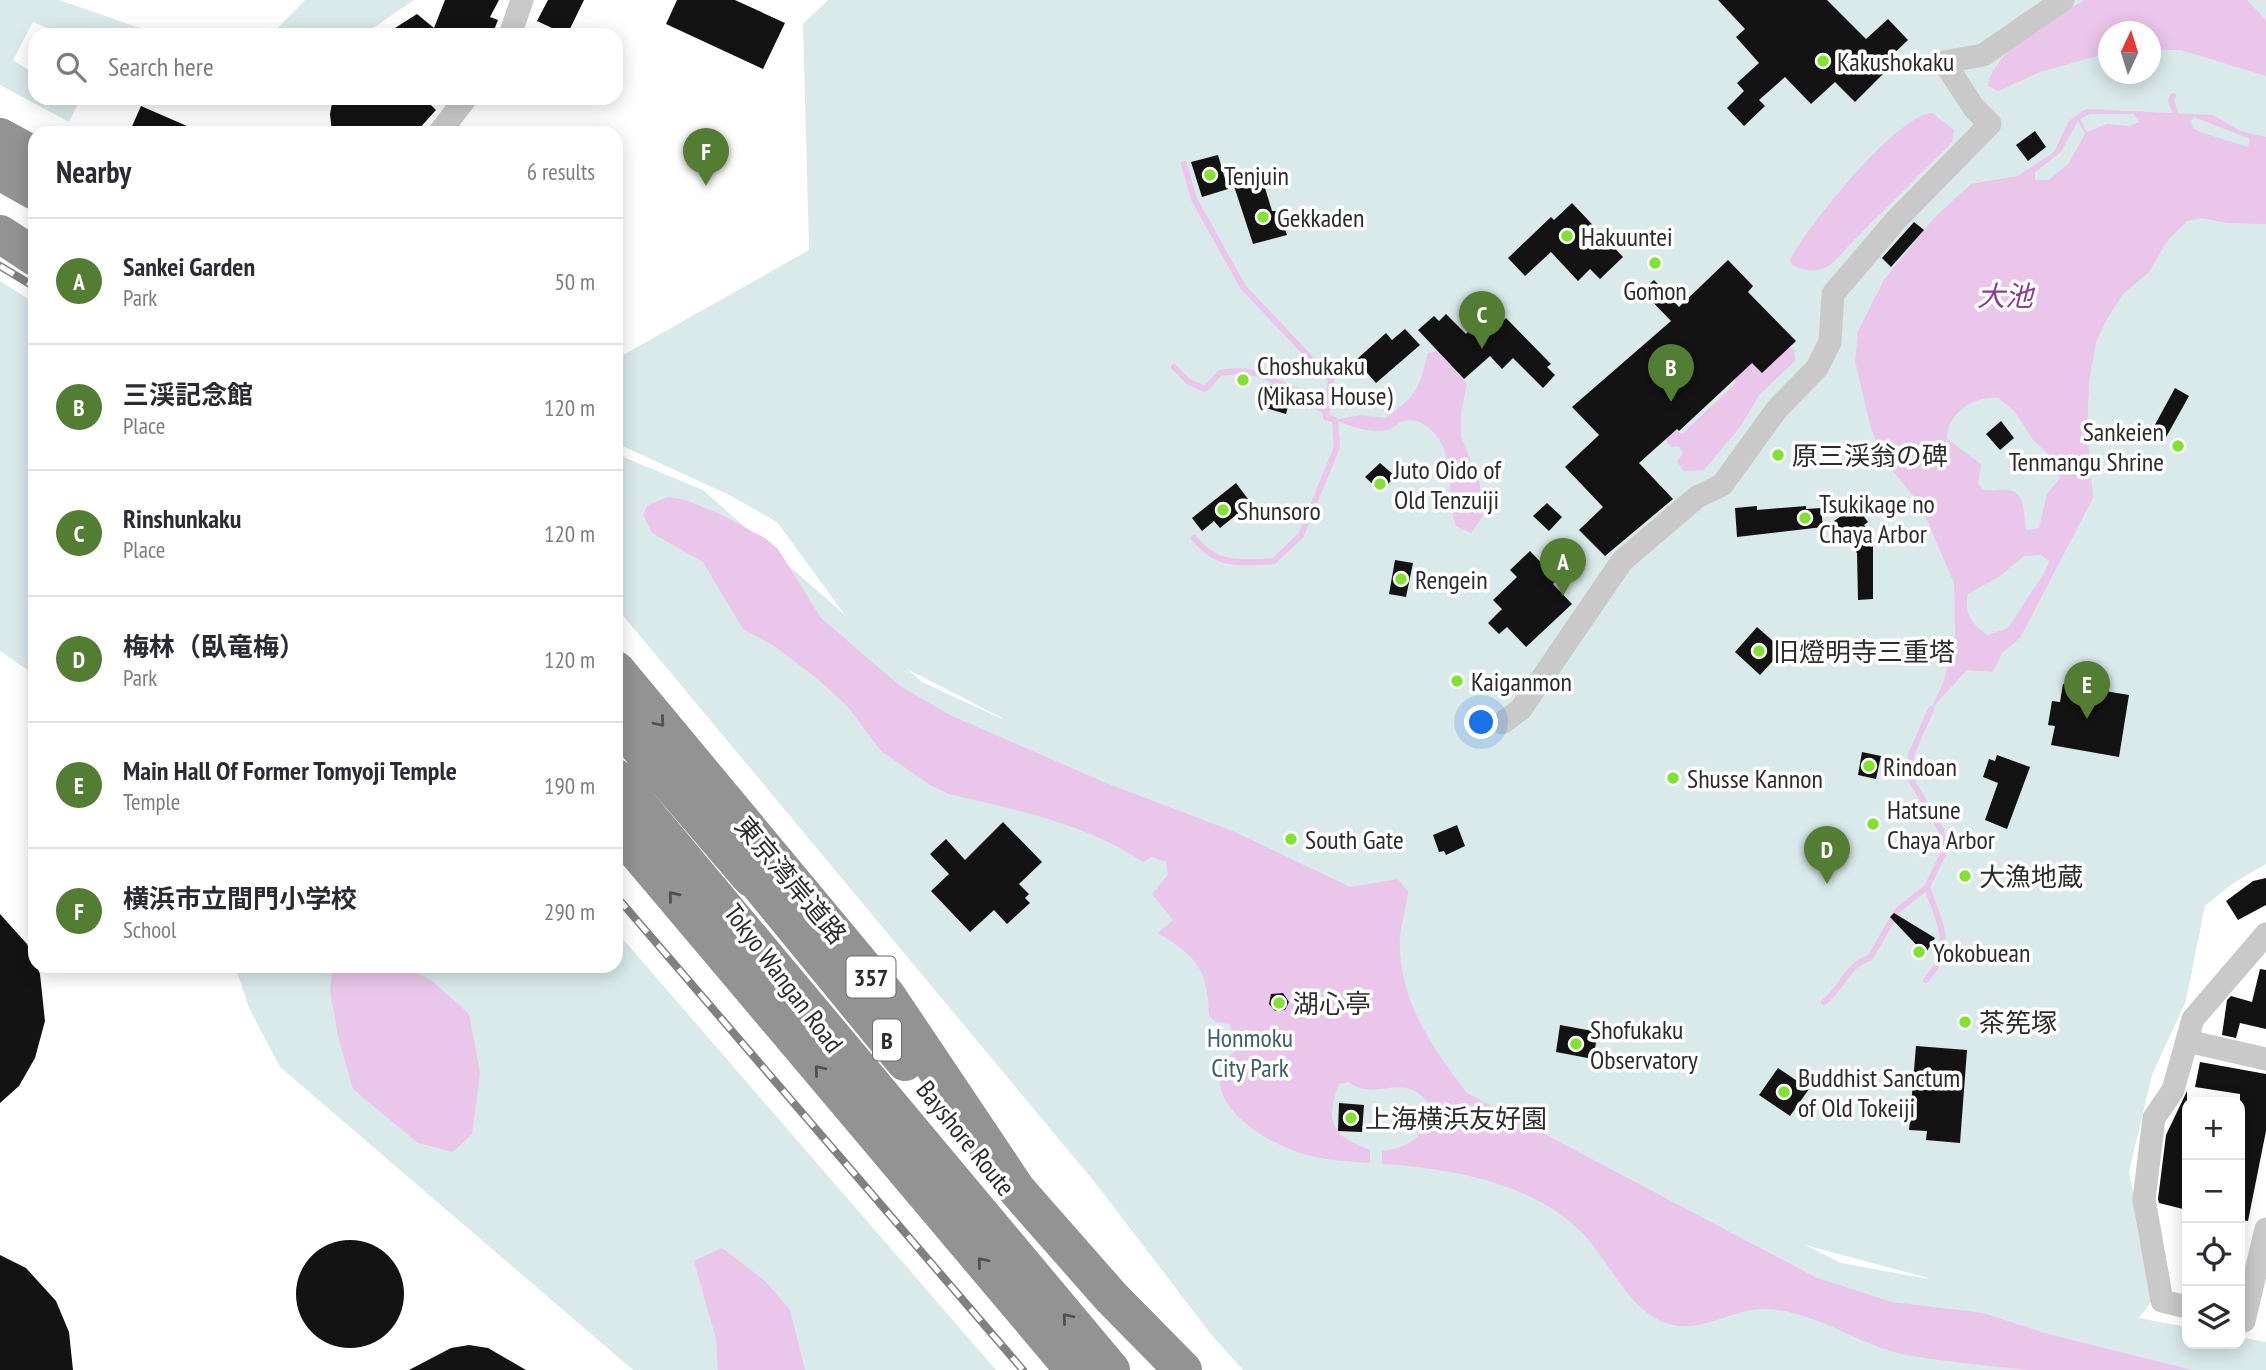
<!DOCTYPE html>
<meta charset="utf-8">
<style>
body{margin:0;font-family:"PT Sans Narrow","Noto Sans JP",sans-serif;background:#f7f7f7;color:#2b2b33}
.controls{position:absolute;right:21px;bottom:21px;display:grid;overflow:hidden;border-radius:14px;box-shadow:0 4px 18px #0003}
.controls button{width:63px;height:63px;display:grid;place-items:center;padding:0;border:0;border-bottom:2px solid #e1e1e2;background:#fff;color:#2b2b33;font:35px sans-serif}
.compass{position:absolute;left:2098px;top:21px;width:63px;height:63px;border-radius:50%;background:#fff;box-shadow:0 4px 18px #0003;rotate:4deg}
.you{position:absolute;left:1482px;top:723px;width:24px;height:24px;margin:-18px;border:5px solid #fff;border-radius:50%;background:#1a73e8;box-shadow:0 0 0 10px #1a73e833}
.badge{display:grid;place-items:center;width:46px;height:46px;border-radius:50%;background:#527d32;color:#fff;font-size:23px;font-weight:700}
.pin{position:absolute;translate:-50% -58px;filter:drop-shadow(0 2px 4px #0008)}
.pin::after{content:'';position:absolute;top:37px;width:24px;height:21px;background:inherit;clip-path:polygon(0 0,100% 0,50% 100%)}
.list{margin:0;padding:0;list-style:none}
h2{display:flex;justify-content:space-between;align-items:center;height:91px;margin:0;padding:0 28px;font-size:30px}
h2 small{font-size:23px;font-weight:400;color:#7c7c81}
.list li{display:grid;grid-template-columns:46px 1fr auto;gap:21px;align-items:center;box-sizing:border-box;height:126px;padding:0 28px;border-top:2px solid #e1e1e2}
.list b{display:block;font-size:26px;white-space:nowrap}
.list p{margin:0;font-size:23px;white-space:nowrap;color:#7c7c81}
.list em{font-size:23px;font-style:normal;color:#7c7c81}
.icon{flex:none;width:38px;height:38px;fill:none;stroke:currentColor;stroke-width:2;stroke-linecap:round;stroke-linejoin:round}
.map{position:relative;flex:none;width:2266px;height:1370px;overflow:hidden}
.search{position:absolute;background:#fff;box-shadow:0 4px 18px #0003;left:28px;top:28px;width:595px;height:77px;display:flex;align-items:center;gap:18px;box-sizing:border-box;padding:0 24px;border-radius:21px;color:#7c7c81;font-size:26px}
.panel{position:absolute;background:#fff;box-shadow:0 4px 18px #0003;left:28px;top:126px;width:595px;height:847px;border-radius:21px}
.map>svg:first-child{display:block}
.green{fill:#dae9ea;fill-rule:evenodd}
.water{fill:#eac6ea;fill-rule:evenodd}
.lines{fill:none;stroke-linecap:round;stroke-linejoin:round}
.stream{stroke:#eac6ea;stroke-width:6}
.building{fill:#131313}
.street{stroke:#c9c9c9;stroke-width:23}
.highway{stroke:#939393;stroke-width:38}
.rail-casing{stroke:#818181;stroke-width:8}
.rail{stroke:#fff;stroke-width:5;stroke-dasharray:16;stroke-linecap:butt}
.oneway{stroke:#505050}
.poi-dot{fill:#82e131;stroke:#fff;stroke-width:2.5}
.labels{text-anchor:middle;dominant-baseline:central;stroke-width:7;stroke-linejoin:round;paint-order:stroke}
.shield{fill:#fff;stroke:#6b6b6b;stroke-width:2}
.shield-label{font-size:24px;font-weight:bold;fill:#2c2c2c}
.poi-label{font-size:26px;fill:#2c2c2c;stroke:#fff;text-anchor:start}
.street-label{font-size:26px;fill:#2c2c2c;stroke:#fff}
.park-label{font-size:26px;fill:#3b6066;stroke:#fff}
.water-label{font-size:28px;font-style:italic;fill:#8c3d8c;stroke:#fff}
</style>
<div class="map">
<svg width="2266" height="1370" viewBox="0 0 2266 1370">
<rect width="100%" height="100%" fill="#fff"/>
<path class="green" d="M0 0H59L160 35H63L33 22 13 60 35 74V98H81L69 122 0 85Z
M305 0H414L363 35H271Z
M828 0H2266V864L2232 884 2205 906 2186 1001 2152 1075 2129 1172 2154 1298 2139 1318 2187 1327V1344H2240V1337L2266 1342V1370H1243L1210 1333 1097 1185 616 607V454L703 490 845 615 777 522 729 495 616 443V359L809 250 803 24ZM2108 32H2150V74H2108ZM907 669 1002 718V719L922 682ZM1805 1245 1928 1278 1929 1279 1841 1263Z
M0 281 35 303V675L0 651Z
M616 931 996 1370H633L280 1067 249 1008 235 966H616Z"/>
<path class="water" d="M2085 0H2247L2266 20V76L2181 50H2151L2150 32H2108V53L2040 72 1998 91 1988 86C1992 51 2057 15 2085 0Z
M2086 109 2213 115 2240 131 2266 137V224L2227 223 2202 218 2187 221 2168 240 2149 272 2123 294 2107 319 2096 342 2089 382 2087 429 2093 498 2020 638 2002 653 1993 672 1967 670 1931 709 1944 681 1955 636 1954 583 1920 504 1886 463 1871 428 1855 361 1858 331 1884 280 1934 218 1971 184 2018 176 2054 152 2069 121ZM2090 114H2134L2139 122 2129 126 2107 124 2087 132 2080 119ZM2194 117 2250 139 2248 147 2200 132 2193 128 2191 121ZM2078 121 2085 134 2068 164 2049 180H2035V172L2061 152ZM1998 398 2015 412 2033 440 2061 466 2060 478 2047 494 2039 528 2026 530C2023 517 2027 492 2008 490 2000 489 1993 491 1984 490L1978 484 1981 464 1947 439C1947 413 1973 396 1998 398ZM2041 555 2049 561 2046 570 2008 628 1988 635C1973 626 1963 613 1968 594L2000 576 2024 556Z
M1932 113 1954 130 1952 142 1849 245C1833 266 1819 278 1792 265L1790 260C1807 227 1896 115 1932 113Z
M1779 346 1794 349 1795 361 1759 395 1741 426 1704 470 1684 471 1677 462 1683 453 1679 446 1671 447 1661 434 1664 424 1682 434 1735 384V374L1721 360Z
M1437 351 1467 384 1461 412V436L1480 484 1483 516 1471 533 1456 526C1447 501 1454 474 1443 447 1436 431 1419 415 1401 422 1396 424 1393 429 1387 430 1368 433 1352 427 1335 420L1360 415 1386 418C1418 394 1418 391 1428 353Z
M668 497 685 500 718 513 765 538 778 549 821 618 900 686 952 716 1106 783 1235 832 1350 887 1398 879 1408 892C1406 911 1398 933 1400 952 1403 1006 1435 1052 1467 1093L1817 1278 1892 1302 1983 1313 2048 1334 2192 1370C2140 1370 2079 1370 2028 1370 1990 1366 1950 1362 1912 1356 1861 1348 1820 1312 1767 1309 1734 1307 1702 1334 1669 1324 1632 1314 1610 1264 1586 1237 1537 1183 1451 1168 1382 1164V1151C1409 1148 1434 1132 1427 1101 1401 1071 1375 1103 1349 1082L1339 1084C1325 1122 1330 1135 1370 1150V1163C1345 1161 1319 1160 1295 1151 1264 1141 1205 1104 1223 1065 1226 1057 1235 1051 1241 1046L1229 1024 1216 1022 1209 1015C1208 969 1196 956 1158 933L1173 920 1152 894 1168 875 1166 862 1152 857 1143 862C1085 823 1016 810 949 794L930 785 881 751 848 707 820 681 776 647 743 629 703 562 652 533 643 514 648 505Z
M333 966H400L431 980 469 1014 480 1073 472 1134 453 1152 418 1143 353 1089 338 1036 330 991Z
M722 1248 765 1281 790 1310 805 1370H718L716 1339 694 1261Z"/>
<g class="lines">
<path class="stream" d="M2173 96 2171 101 2175 111
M1184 164 1194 199 1243 287 1331 380 1326 417 1335 420 1337 447 1301 535 1274 561C1240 563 1217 567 1194 538
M1174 367 1189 382 1205 389 1220 373C1268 365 1271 387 1310 394L1318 407 1326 412
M1926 980C1956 947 1939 923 1927 887
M1824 1002C1842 989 1847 964 1870 958L1897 911 1927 887 1944 852 1941 830 1910 778 1911 755 1931 709"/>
</g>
<path class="building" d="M445 0H499L490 17 498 20 492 35H384L417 14 434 28Z
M548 0H584L567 35 537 21Z
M677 0H735L785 23 763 69 666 24Z
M1718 0H1827L1866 39 1888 19 1908 40 1887 60 1892 65 1855 102 1835 82 1811 104 1785 77 1759 100 1765 106 1744 126 1727 108 1744 91 1737 83 1759 63 1736 37 1745 29Z
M333 98H424L436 110 418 130 332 133 330 114Z
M141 106 203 133H129Z
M2035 131 2046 147 2028 161 2016 145Z
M1218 155 1228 189 1202 197 1191 162Z
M1254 176 1262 178 1272 211H1279L1287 235 1253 244 1232 180Z
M1572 203 1623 257 1600 279 1590 269 1578 281 1551 252 1525 276 1508 258 1551 217 1554 220Z
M1914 222 1924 230 1891 267 1882 258Z
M1728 260 1753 286 1748 292 1796 341 1762 373 1752 363 1679 431 1677 429 1639 463 1673 499 1605 556 1579 530 1603 507 1565 467 1599 435 1572 407 1671 321 1642 291 1654 280 1679 307Z
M1446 314 1466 334 1474 325 1486 337 1506 318 1551 364 1547 367 1555 375 1543 388 1513 358 1502 369 1490 356 1464 379 1418 330 1434 316 1439 321Z
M1405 329 1420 345 1376 383 1356 360 1386 333 1392 340Z
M1269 386 1292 392 1286 414 1263 407Z
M2175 388 2189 396 2165 439 2151 432Z
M2001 421 2014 438 2000 450 1986 434Z
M1380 463 1395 476 1381 492 1365 477Z
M1236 483 1251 503 1220 528 1214 521 1202 531 1192 518Z
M1547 503 1562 517 1549 531 1533 516Z
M1757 506V510L1806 506V509L1821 508 1823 527 1737 537 1735 508Z
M1856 506 1868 522 1864 525 1878 543 1873 546V599L1858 600 1857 553 1834 521Z
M1530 551 1557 579 1553 584 1572 604 1526 647 1507 627 1499 634 1488 623 1502 609 1493 600 1517 577 1510 570Z
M1395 560 1413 563 1406 597 1389 594Z
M1757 627 1783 650 1760 675 1735 652Z
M2063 684 2129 695 2119 757 2051 745 2055 726 2048 725 2052 701 2060 702Z
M1862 752 1881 756 1876 779 1858 775Z
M1997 755 2030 767 2007 829 1985 820 1998 783 1983 777 1989 759 1995 761Z
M1003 822 1042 862 1019 884 1029 894 1025 898 1030 903 1007 924 994 910 970 932 931 891 949 874 930 854 946 839 965 860Z
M1457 825 1465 846 1446 855 1444 851 1439 852 1433 835Z
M2266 878V905L2238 920 2226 901 2253 881Z
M1894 913 1935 938 1925 954 1890 917Z
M0 914 27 944 40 974 45 1021 35 1058 19 1086 0 1103Z
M2260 969 2266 970V1029L2240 1023 2236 1038 2222 1035 2227 1000 2231 996 2252 1002Z
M1283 993 1289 1002 1285 1010 1275 1011 1269 1004 1271 994Z
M1560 1025 1598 1032 1593 1059 1556 1052Z
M1916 1046 1967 1050 1960 1143 1926 1140 1927 1131 1909 1130Z
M2200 1062 2266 1074V1131L2248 1221 2240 1220V1094L2195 1087Z
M1778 1068 1809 1089 1790 1116 1759 1095Z
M2187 1091V1210L2159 1203 2158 1199 2166 1135Z
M1339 1103 1364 1105 1362 1132 1338 1131Z
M296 1294a54 54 0 1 1 108 0a54 54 0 1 1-108 0Z
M0 1255 26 1268 56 1301 69 1332 73 1370H0Z
M469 1345 488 1348 526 1370H409L451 1348Z"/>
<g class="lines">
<path class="street" d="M510 35 522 0
M439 133 466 98
M1502 723 1521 709 1622 561 1697 497 1722 485 1777 409 1817 368 1830 342 1833 294 1896 220 1990 124 1974 108 1944 62 1983 55 2063 0
M2187 1041 2266 1059
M2187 1307 2162 1301 2144 1199 2154 1118 2173 1090 2193 1019 2266 934
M2244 1321 2266 1229"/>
<path class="highway" d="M0 137 35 156
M0 171 35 191
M0 234 35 257
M616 670 887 996 1017 1190 1111 1297 1183 1370
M616 720 751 878
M616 778 1111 1370
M616 827 1074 1370
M737 857 905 1062"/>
<g class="rail-casing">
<path id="rail" d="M0 266 35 287
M616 896 1023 1370"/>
</g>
<use href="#rail" class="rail"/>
</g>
<defs><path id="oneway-chevron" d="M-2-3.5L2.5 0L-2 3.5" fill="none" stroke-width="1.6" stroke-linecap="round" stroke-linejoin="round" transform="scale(1.75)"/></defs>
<g class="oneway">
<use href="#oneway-chevron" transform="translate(660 722) rotate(50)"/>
<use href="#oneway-chevron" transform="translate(673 896) rotate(-129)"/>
<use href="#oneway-chevron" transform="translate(819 1070) rotate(-130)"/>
<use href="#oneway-chevron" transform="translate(982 1262) rotate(-130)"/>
<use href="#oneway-chevron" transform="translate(1067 1318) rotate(-130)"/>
</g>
<g class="poi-dot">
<circle cx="1823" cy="61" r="7"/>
<circle cx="1210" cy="175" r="7"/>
<circle cx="1263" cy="217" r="7"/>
<circle cx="1567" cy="236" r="7"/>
<circle cx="1655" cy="263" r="7"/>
<circle cx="1243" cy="380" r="7"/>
<circle cx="2178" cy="446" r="7"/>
<circle cx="1778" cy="455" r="7"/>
<circle cx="1380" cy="484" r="7"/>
<circle cx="1223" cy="510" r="7"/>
<circle cx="1805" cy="518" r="7"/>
<circle cx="1401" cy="579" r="7"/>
<circle cx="1759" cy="651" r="7"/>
<circle cx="1457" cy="681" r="7"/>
<circle cx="1869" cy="766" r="7"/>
<circle cx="1673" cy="778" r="7"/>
<circle cx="1873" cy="824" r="7"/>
<circle cx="1291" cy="839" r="7"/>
<circle cx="1965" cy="876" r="7"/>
<circle cx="1919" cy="952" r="7"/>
<circle cx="1279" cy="1003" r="7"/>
<circle cx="1965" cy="1022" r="7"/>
<circle cx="1576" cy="1044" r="7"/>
<circle cx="1784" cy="1092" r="7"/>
<circle cx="1351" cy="1118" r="7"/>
</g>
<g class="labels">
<g class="shield">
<rect x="846.5" y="956.5" width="49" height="41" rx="5"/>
<rect x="873" y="1019.5" width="28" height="41" rx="5"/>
</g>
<g class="shield-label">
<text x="871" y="977">357</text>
<text x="887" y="1040">B</text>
</g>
<g class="poi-label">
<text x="1837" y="61">Kakushokaku</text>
<text x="1224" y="175">Tenjuin</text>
<text x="1277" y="217">Gekkaden</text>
<text x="1581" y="236">Hakuuntei</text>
<text x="1655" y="290" text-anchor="middle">Gomon</text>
<text x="1257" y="365">Choshukaku<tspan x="1257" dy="30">(Mikasa House)</tspan></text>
<text x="2164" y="431" text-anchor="end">Sankeien<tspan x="2164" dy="30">Tenmangu Shrine</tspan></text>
<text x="1792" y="455">原三渓翁の碑</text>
<text x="1394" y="469">Juto Oido of<tspan x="1394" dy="30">Old Tenzuiji</tspan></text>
<text x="1819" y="503">Tsukikage no<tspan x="1819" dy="30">Chaya Arbor</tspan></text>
<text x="1237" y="510">Shunsoro</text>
<text x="1415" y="579">Rengein</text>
<text x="1773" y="651">旧燈明寺三重塔</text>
<text x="1471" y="681">Kaiganmon</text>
<text x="1883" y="766">Rindoan</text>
<text x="1687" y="778">Shusse Kannon</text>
<text x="1887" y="809">Hatsune<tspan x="1887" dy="30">Chaya Arbor</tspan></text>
<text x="1305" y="839">South Gate</text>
<text x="1979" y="876">大漁地蔵</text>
<text x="1933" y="952">Yokobuean</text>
<text x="1293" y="1003">湖心亭</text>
<text x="1979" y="1022">茶筅塚</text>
<text x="1590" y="1029">Shofukaku<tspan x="1590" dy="30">Observatory</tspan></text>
<text x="1798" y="1077">Buddhist Sanctum<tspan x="1798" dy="30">of Old Tokeiji</tspan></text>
<text x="1365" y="1118">上海横浜友好園</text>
</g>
<g class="street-label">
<text transform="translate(791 880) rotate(50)">東京湾岸道路</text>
<text transform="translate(784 978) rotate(53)">Tokyo Wangan Road</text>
<text transform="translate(966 1138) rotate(51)">Bayshore Route</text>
</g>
<g class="park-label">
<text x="1250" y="1037">Honmoku<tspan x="1250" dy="30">City Park</tspan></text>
</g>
<g class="water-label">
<text x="2005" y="295">大池</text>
</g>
</g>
</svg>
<div class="controls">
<button>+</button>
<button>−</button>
<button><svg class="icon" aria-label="locate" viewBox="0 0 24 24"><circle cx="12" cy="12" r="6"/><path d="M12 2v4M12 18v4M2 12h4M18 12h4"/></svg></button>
<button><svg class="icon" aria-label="layers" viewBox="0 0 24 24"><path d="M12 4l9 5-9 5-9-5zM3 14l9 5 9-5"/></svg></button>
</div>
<svg class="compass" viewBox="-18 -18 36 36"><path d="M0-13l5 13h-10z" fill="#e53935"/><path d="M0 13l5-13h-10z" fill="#7c7c81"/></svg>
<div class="you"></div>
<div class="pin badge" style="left:1563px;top:596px">A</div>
<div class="pin badge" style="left:1671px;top:402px">B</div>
<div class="pin badge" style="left:1482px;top:349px">C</div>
<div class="pin badge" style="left:1827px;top:884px">D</div>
<div class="pin badge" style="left:2087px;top:719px">E</div>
<div class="pin badge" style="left:706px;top:186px">F</div>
<div class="search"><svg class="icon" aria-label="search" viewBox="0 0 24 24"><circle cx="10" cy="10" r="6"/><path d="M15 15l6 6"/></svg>Search here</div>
<section class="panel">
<h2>Nearby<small>6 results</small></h2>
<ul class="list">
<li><span class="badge">A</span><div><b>Sankei Garden</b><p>Park</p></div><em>50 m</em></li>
<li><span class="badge">B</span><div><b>三渓記念館</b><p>Place</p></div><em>120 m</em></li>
<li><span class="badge">C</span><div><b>Rinshunkaku</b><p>Place</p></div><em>120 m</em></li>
<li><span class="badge">D</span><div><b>梅林（臥竜梅）</b><p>Park</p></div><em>120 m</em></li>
<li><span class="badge">E</span><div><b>Main Hall Of Former Tomyoji Temple</b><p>Temple</p></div><em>190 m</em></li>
<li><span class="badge">F</span><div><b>横浜市立間門小学校</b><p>School</p></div><em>290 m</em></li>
</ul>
</section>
</div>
